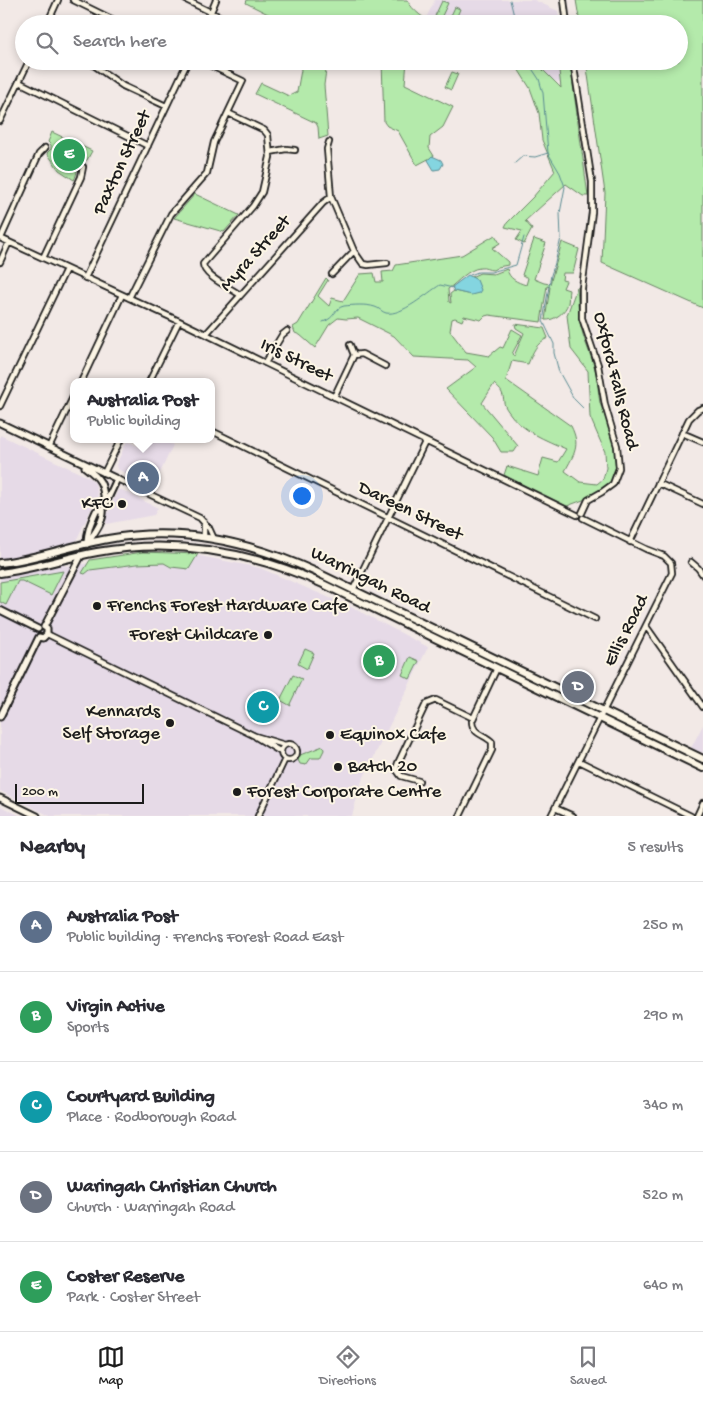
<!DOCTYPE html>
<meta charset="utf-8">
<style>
body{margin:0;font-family:"Gochi Hand",sans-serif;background:#f7f7f7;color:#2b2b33}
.scale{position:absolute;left:15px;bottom:12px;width:129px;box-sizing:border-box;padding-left:5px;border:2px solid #1c1c1c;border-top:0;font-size:14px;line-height:18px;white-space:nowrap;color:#1c1c1c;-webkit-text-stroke:4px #fcf5e5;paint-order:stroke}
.you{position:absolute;left:301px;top:495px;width:18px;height:18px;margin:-12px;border:4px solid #fff;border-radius:50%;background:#1a73e8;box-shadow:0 0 0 8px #1a73e833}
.badge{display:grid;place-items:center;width:32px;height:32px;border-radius:50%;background:#1c1c1c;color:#fff;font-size:16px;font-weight:700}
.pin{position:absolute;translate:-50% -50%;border:2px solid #fff;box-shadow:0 1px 5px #0006}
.popup{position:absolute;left:70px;top:378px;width:145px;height:65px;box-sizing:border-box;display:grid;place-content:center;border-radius:10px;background:#fff;filter:drop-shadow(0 1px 4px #0005);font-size:16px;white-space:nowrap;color:#7c7c81}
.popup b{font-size:19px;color:#2b2b33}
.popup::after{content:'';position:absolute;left:50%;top:100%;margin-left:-10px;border:10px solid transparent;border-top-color:#fff}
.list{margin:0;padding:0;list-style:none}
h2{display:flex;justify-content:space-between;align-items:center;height:65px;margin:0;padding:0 20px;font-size:21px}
h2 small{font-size:16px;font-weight:400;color:#7c7c81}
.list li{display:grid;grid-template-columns:32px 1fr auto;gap:15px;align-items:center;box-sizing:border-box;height:90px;padding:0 20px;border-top:1px solid #e1e1e2}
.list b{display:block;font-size:19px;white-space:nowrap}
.list p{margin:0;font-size:16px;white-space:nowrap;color:#7c7c81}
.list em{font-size:16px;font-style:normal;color:#7c7c81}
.icon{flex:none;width:28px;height:28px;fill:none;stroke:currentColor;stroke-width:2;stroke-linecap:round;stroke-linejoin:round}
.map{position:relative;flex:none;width:703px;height:816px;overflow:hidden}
.search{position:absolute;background:#fff;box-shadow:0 2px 8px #0003;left:15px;right:15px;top:15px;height:55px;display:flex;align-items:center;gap:12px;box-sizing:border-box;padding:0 18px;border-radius:28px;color:#7c7c81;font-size:19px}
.sheet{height:515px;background:#fff}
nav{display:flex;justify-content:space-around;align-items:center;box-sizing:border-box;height:70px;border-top:1px solid #e1e1e2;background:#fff;font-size:14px;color:#7c7c81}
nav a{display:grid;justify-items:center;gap:2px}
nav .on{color:#1c1c1c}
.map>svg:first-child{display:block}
.built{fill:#e6dae7}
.green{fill:#b4eaab;stroke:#688364}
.water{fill:#84d5e0;stroke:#5a8b92}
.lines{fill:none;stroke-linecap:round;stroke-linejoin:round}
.stream{stroke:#5a8b92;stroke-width:1}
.minor-casing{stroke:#1c1c1c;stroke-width:8}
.major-casing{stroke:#1c1c1c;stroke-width:9}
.highway-casing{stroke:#1c1c1c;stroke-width:10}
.minor{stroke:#fcf5e5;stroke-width:4.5}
.major{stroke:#fcf5e5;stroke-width:5}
.highway{stroke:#fcf5e5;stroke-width:6}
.poi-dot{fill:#1c1c1c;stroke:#fcf5e5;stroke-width:2}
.labels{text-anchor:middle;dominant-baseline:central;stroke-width:4;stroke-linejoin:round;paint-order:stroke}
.street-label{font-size:19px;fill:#1c1c1c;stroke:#fcf5e5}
.poi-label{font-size:19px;fill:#1c1c1c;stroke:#fcf5e5;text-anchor:start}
</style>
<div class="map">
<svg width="703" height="816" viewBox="0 0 703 816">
<rect width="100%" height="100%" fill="#f2e9e6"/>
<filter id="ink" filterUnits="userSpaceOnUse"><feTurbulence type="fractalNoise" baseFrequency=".02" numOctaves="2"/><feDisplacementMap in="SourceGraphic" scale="10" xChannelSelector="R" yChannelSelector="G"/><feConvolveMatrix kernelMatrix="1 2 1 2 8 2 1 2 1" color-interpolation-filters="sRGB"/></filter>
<g filter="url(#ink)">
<path class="built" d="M435 0H534L558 11 560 24H433L425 20Z
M513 61H566L570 88Z
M0 435 90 478 95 483 98 495 64 566 185 553 260 568 351 607 428 647 361 783 352 816H50L0 791Z
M152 439H161L173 445 152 490 142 485 143 481 117 469 116 465 127 441 146 450Z
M118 490H122L158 508 154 515 106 524 107 515Z
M703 725V753L691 748Z
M0 806 21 816H0Z"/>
<path class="green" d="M247 0H407C412 10 425 20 435 24H288L246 3Z
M576 0H703V308L602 263 605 193 586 61H679V24H580Z
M442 1 448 3 441 18 435 16Z
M455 7 460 9 454 24 448 22Z
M474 15 492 23V24H470Z
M299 61H334L326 70 324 85 328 136 319 139 318 127 316 123 255 94 261 83 289 96 297 92 301 70Z
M382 61H407L405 84 453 107 443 127 430 137 429 148 434 156 417 165 398 131 387 126 384 122Z
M513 61H534L561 88 558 62 570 63 588 196H583L566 184 525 221 532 229 524 244 516 240 522 231 505 227 507 223 533 197 555 171 542 140 539 113 530 88Z
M452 72 458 74 451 90 445 87Z
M52 132 92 151 87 160 80 158C77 165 78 173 74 180L59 170 47 153 51 149V145L48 142Z
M195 194 239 215 224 232 174 218Z
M495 235 500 243 492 248 508 262V265L498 267 493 270C488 270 485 267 480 268 468 269 458 282 448 289L449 302 451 303 450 294 454 291 467 294 477 280 471 277 480 273 494 274 507 269C509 279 517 282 526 285L528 278 522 275 534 239 546 243 534 279 544 283 550 284 562 242 579 249 573 273H563L562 280 566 281 563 288 569 290C568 295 569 299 568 303 566 312 554 321 545 320L550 287 547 286 541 322 489 315 485 316 481 320 464 316 462 321 455 318 452 319 450 331 466 352 489 356 500 347 503 348 512 329 522 335 512 354 514 356 524 333 516 328 515 324 544 328 548 338C536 343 533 352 528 364L512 361 506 380 571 426C581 446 574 454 565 471L580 482 597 484 603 479 606 468 605 452 590 417 588 371 571 349 567 315 577 287C578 299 578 311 580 322 583 340 592 356 596 373 598 382 598 393 600 403 607 424 629 467 608 486 597 496 580 501 567 506L504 475 507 466 538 476 543 458 558 462 566 449C546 440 521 431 508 411 502 403 505 400 502 393 501 390 496 386 494 384L482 403 518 446 514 452H501L492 437 446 389 476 367 468 360 414 357 394 336 358 318 346 319 338 318 329 325 315 348 300 335 295 333 293 327 298 324 326 278 328 280 318 296 329 306 332 298 343 301 360 274 374 273 376 282H383L382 272 393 271 396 265 462 255Z
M143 552 198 554 189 569 171 567 164 563 137 564 90 570 85 574 82 573 90 560Z
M63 571 51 595 22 581H18L6 605 0 602V582Z
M305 649 314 653 307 669 298 664Z
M410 657 419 661 410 679 402 675Z
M293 675 302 679 290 704 291 706 280 700Z
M323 746 324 750 320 758H311L306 765 300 764 298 760 300 755Z"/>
<path class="water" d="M432 156 441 160 443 164 440 169 434 170 428 160Z
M468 275 477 280 481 290 479 293 471 295 454 291 452 287Z"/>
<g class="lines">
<path class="stream" d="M510 0 516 24
M527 61 539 79 543 93 548 153 560 173 565 187 560 213 561 238 555 263 551 275 543 321 554 344V353L559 372 574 399 583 408
M515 163 523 156 535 157 548 153
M470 275 478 272H491L516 265 524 237
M323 322C336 318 334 308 344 306 354 305 366 304 375 307 379 308 382 312 386 313 402 316 427 293 440 285L453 288"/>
<g class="minor-casing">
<path id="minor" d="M73 0 122 24
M186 0 235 24
M564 0 567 24
M47 24 58 0
M206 24 216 0
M88 61 123 86 166 106
M573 61 592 182V212L582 288V318L598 365 605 405 617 446 619 468 613 484 602 492 588 500 582 513
M19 82 148 146
M228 113 264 130 268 135 270 157 262 192 253 206 203 264C204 277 230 287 240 295
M0 121 29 61
M329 142 327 149 331 197 354 251 363 264 368 265 387 263
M270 152 286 149 295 150
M0 238 179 321 577 515
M1 238 39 154 45 148
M43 258 81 177 83 167
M0 262 9 242
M332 274 354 251
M85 278 188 61
M129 298 171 214 207 173 214 142 243 81 201 61
M206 334 323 203 331 197
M354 355 362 354 385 366
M265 363 282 335 287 331
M81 382 122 295
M149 382 179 321
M334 397 354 355 350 345
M0 406 66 269
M212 431 595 619
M682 433 703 442
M49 447 74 395
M104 473 121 439
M117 479 200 518 209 528 214 539
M658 483 703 504
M204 522V538
M630 542 689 419 698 410 703 408
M691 562 698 568 703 575
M353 590 425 442
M646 626 703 707
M47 634 255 736 285 745
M256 737 281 752
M281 752a8 8 0 1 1 16 0a8 8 0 1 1-16 0Z
M579 761 691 816
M419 781 401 776 396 769 398 763 426 704 436 700 473 718
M555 808 573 816
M258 816 285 759
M460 816 492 750V742C484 734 472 734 472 721L497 668
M551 816 672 573 671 563 664 556 646 549 583 518
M697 816 703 803"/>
</g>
<g class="major-casing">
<path id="major" d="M0 423 117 479 103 509C105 520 93 535 87 544
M85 467C101 479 103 483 105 503
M87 544C87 531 91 522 96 511L103 509
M0 610 38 629
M44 627 81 556
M39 637 43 638 47 634V629L44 627
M0 717 39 637
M0 798 37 816"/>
</g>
<g class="highway-casing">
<path id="highway" d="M0 563C37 559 72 545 108 539 179 526 251 542 316 572L703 759
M0 573C33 569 64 558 97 552 175 538 252 552 323 584L703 768"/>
</g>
<use href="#minor" class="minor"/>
<use href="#major" class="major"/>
<use href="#highway" class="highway"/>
</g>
</g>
<g class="poi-dot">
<circle cx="122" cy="504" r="5"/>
<circle cx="97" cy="606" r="5"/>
<circle cx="268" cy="635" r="5"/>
<circle cx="170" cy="723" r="5"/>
<circle cx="330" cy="735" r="5"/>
<circle cx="338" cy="767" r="5"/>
<circle cx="237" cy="792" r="5"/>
</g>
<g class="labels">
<g class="street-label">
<text transform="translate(123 163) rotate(-65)">Paxton Street</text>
<text transform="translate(256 254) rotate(-48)">Myra Street</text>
<text transform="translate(296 361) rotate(26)">Iris Street</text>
<text transform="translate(615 381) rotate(76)">Oxford Falls Road</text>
<text transform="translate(410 512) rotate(26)">Dareen Street</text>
<text transform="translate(370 581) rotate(26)">Warringah Road</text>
<text transform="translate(627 631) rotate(-63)">Ellis Road</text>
</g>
<g class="poi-label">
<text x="112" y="504" text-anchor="end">KFC</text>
<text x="107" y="606">Frenchs Forest Hardware Cafe</text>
<text x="258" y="635" text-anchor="end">Forest Childcare</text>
<text x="160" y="712" text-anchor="end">Kennards<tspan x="160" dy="22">Self Storage</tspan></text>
<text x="340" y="735">Equinox Cafe</text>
<text x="348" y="767">Batch 20</text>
<text x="247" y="792">Forest Corporate Centre</text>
</g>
</g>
</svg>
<div class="scale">200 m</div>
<div class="you"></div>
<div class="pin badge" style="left:143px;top:478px;background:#5c6f8a">A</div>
<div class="popup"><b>Australia Post</b>Public building</div>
<div class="pin badge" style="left:379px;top:661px;background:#2e9e5b">B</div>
<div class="pin badge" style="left:263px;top:707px;background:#0f9aa8">C</div>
<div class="pin badge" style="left:578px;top:687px;background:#6b7280">D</div>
<div class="pin badge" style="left:69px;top:155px;background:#2e9e5b">E</div>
<div class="search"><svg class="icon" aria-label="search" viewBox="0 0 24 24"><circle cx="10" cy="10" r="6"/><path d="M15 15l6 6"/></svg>Search here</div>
</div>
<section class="sheet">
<h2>Nearby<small>5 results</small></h2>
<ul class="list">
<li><span class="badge" style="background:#5c6f8a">A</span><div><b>Australia Post</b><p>Public building · Frenchs Forest Road East</p></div><em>250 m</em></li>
<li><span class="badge" style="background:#2e9e5b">B</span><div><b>Virgin Active</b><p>Sports</p></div><em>290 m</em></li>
<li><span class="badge" style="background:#0f9aa8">C</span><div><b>Courtyard Building</b><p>Place · Rodborough Road</p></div><em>340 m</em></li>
<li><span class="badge" style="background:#6b7280">D</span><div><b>Waringah Christian Church</b><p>Church · Warringah Road</p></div><em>520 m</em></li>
<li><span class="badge" style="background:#2e9e5b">E</span><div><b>Coster Reserve</b><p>Park · Coster Street</p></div><em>640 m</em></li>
</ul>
</section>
<nav>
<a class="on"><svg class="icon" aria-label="map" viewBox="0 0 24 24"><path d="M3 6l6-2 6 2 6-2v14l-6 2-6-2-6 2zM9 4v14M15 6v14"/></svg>Map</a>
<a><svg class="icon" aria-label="directions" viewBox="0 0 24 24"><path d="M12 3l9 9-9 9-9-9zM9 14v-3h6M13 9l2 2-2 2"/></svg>Directions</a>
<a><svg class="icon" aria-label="saved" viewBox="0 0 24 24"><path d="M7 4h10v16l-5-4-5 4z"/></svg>Saved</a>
</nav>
